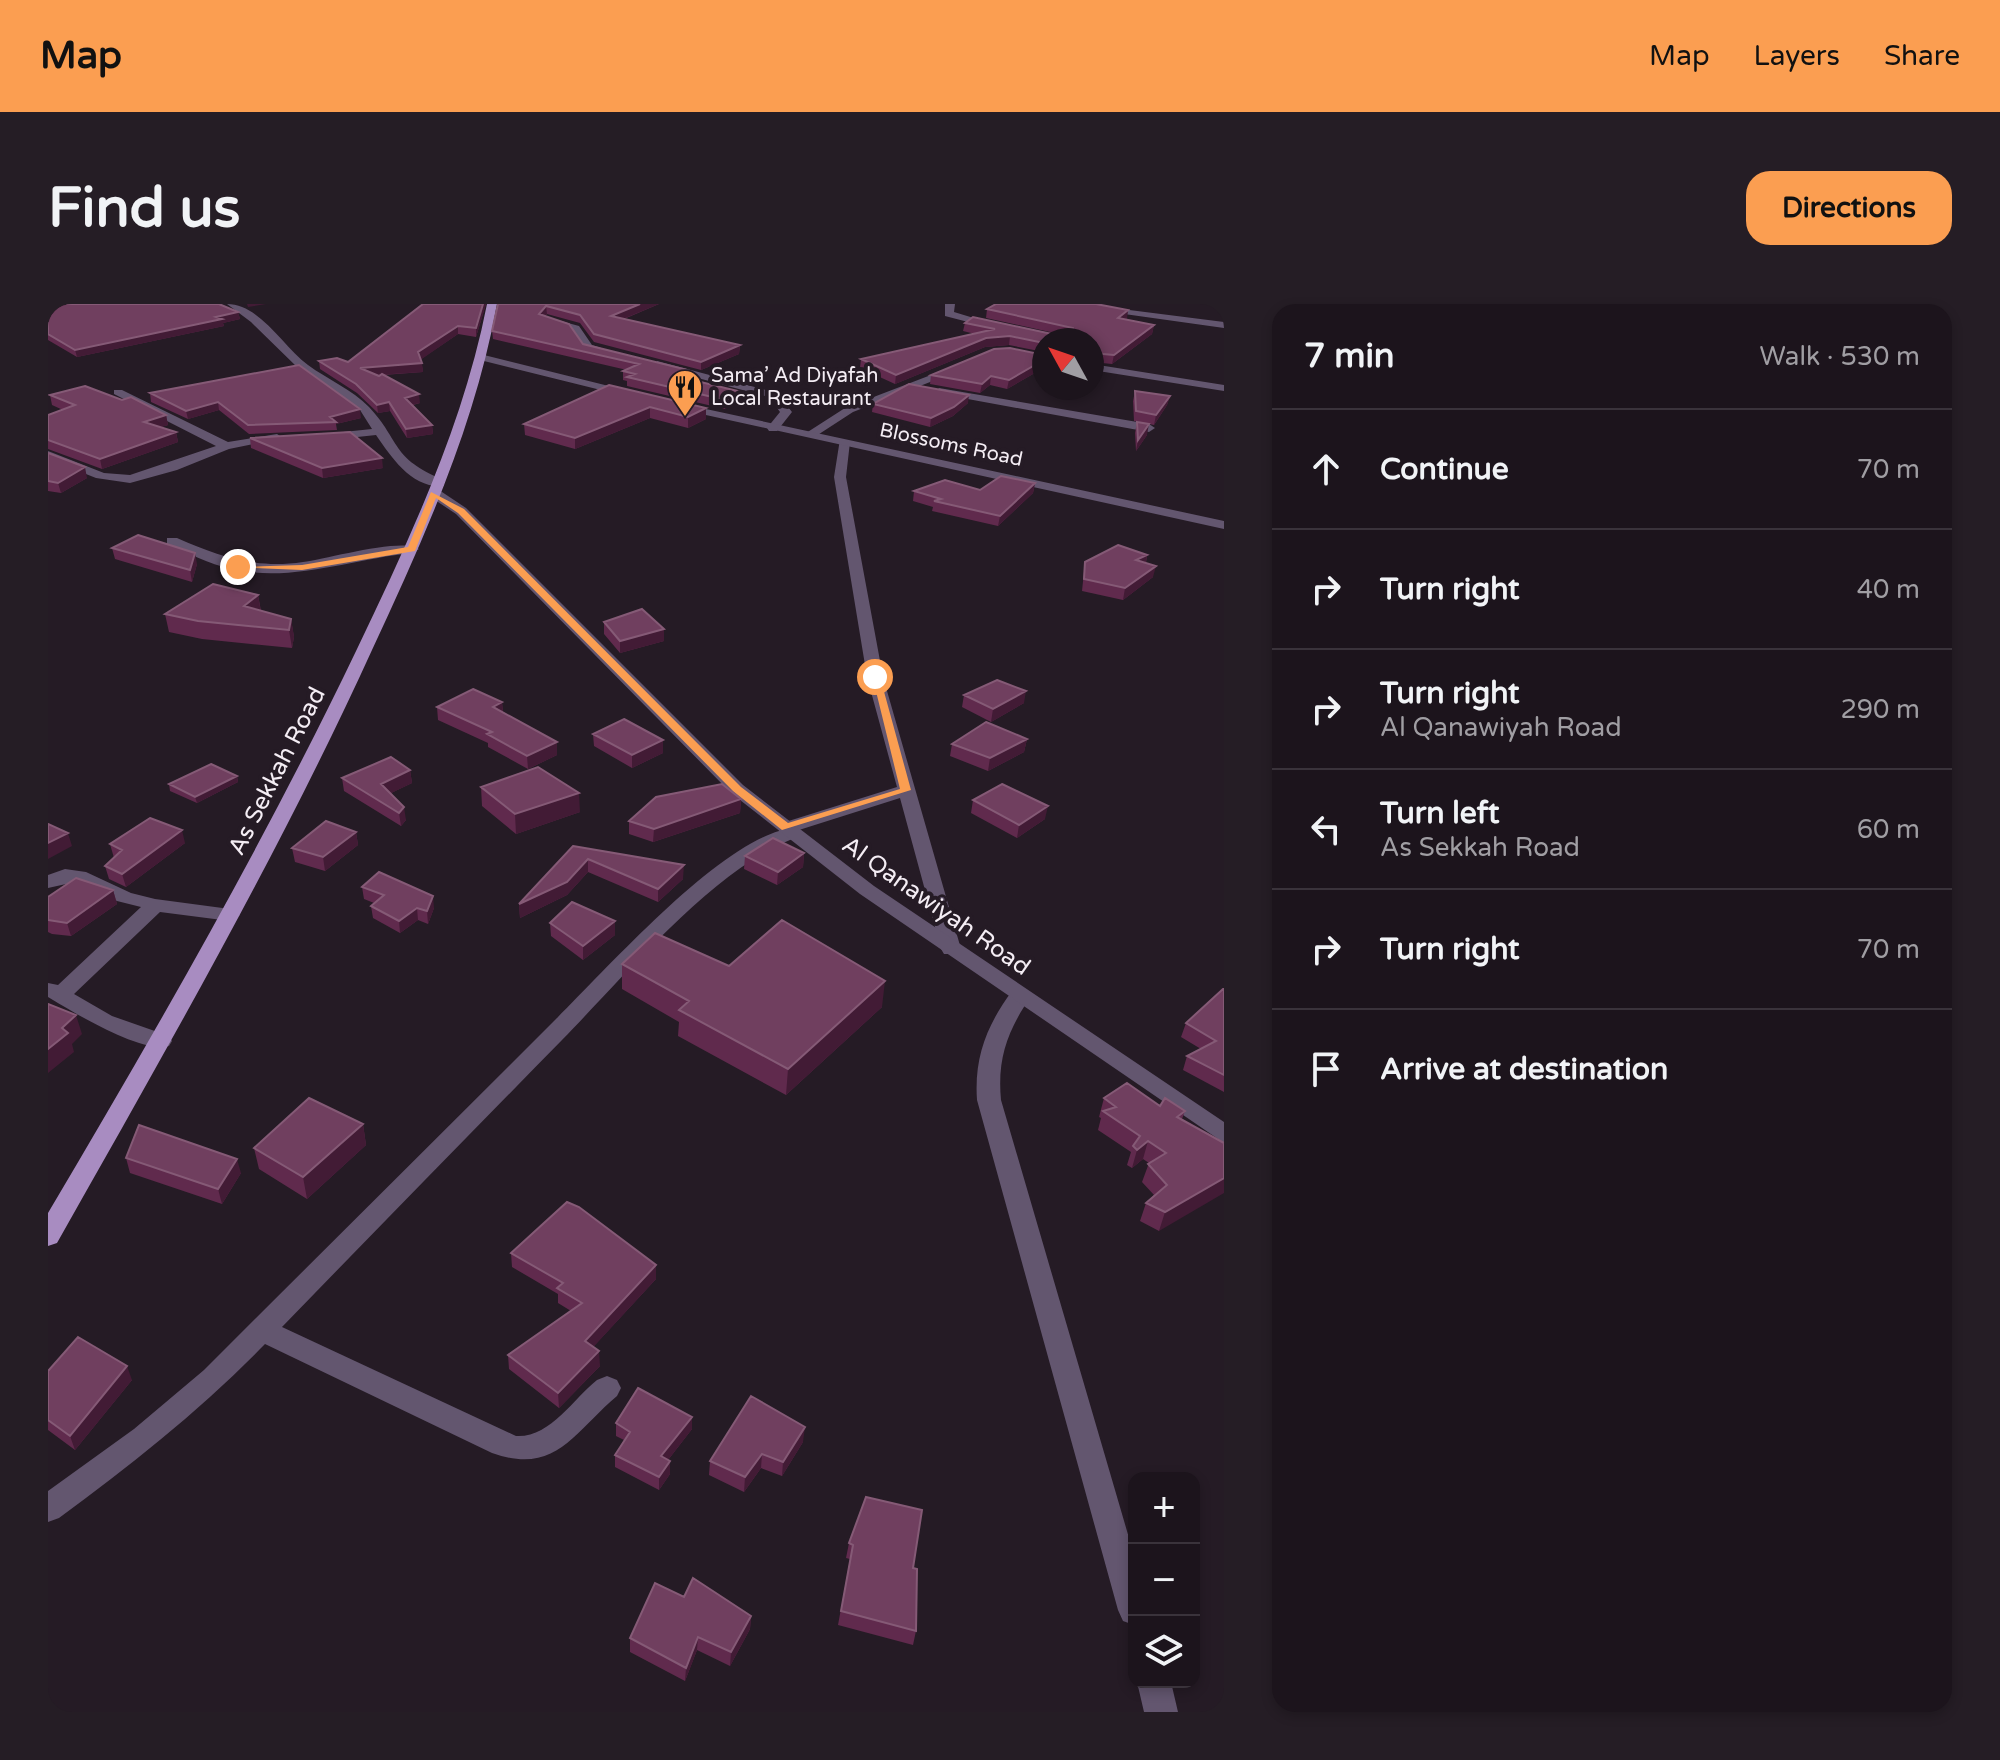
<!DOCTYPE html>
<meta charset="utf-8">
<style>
body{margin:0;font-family:"Varela Round",sans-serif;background:#251d25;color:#f1f3f6}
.controls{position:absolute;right:24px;bottom:24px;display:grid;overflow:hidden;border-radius:16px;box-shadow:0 4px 12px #0003}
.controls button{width:72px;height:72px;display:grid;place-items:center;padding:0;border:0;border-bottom:2px solid #3a333b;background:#1c141c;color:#f1f3f6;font:40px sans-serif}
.compass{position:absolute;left:984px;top:24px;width:72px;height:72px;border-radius:50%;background:#1c141c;box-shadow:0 4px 12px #0003;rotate:310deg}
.stop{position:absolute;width:24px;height:24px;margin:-18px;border:6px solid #fb9e51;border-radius:50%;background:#fff}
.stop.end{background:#fb9e51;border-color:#fff;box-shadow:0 2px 8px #0008}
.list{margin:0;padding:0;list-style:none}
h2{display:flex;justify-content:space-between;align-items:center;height:104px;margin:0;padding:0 32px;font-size:34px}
h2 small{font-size:26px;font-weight:400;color:#a09ea3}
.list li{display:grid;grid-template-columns:52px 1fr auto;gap:24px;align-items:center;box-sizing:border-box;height:120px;padding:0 32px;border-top:2px solid #3a333b}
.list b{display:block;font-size:30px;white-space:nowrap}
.list p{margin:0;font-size:26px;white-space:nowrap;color:#a09ea3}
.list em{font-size:26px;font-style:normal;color:#a09ea3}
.icon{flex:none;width:44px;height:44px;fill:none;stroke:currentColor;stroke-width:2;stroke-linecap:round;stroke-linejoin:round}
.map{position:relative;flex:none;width:1176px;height:1408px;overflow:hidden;border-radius:24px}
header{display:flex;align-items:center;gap:48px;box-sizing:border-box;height:112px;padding:0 40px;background:#fb9e51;color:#111}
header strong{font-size:38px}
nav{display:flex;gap:44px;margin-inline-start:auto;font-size:28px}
.intro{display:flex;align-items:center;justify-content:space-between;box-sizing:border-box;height:192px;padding:0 48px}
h1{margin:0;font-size:56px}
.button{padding:20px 36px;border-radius:24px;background:#fb9e51;color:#111;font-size:28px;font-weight:700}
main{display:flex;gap:48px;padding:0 48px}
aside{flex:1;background:#1c141c;border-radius:24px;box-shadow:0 4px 12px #0003}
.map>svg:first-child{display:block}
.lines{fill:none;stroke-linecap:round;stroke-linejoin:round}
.minor{fill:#63566f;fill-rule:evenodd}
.tertiary{fill:#63566f;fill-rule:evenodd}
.primary{fill:#a88cc1;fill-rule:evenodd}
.wall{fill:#602a4d}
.shaded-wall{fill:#421b35}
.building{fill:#703f5f;stroke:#855a76;stroke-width:2}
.route{fill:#fb9e51}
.labels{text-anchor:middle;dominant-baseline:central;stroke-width:8;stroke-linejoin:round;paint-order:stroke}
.far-poi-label{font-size:20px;fill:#f4edf4;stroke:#251b25;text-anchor:start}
.far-street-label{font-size:20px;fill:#f4edf4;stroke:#251b25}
.street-label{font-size:24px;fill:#f4edf4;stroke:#251b25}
</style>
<header>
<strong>Map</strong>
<nav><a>Map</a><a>Layers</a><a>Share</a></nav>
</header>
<div class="intro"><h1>Find us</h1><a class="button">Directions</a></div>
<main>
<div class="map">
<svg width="1176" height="1408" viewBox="0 0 1176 1408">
<rect width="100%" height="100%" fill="#251b25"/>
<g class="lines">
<path class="minor" d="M179 0C212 0 235 43 260 61 279 75 305 86 321 103 353 137 342 154 396 176V182C364 185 344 154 328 131L272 137 270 134 276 130 324 125 312 106 250 64 203 18Z
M897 0H907L906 8 952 22 947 25 897 12Z
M1005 0H1034L1176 18V24Z
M498 13 531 22 544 41 569 49 564 52 536 45 523 26 494 18Z
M609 57 729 89 744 108 729 127H721L719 124 732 108 721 93 605 62Z
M1044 60 1176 81V87L1044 66Z
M909 61 913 66 805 108 765 134 755 131 797 104Z
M891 84 1101 120 1107 124 1101 128 887 89Z
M66 86H74L180 138 229 130 235 134 181 145 129 166 82 179 48 174 0 155V147L56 169 82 171 168 142 66 90Z
M792 135 802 138 798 173 835 373 913 645 910 650H896L893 645 852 494 751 526V533C672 557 573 676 514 736 420 832 327 927 234 1023L468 1132C502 1134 525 1095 549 1076L559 1072 569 1076 573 1084 569 1092C526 1128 508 1172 444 1149L217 1040C154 1105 84 1160 11 1214L0 1218V1187L86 1125 156 1066C272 950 389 834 505 718 559 665 662 548 731 527V520L849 483 819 373 786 173Z
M119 234H129C172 253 208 265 255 258 278 255 356 233 371 245L364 249C304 255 243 279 183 265 161 260 140 249 119 240Z
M17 565 38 568 83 589 107 595 182 605 192 611 182 617 112 608 26 690 64 712 121 732 124 737 121 742C93 750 25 708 0 693V679L10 681 93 603 69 597 27 578 0 584V571Z
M972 685 983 692C960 726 949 754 953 796L1086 1251V1321L1075 1317 1070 1306 929 796C926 753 939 721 964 687Z
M1089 1378H1123L1130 1408H1096Z"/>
<path class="tertiary" d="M436 51 585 88 587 90 581 93 432 56Z
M630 99 1176 217V225L626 104 624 102Z
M381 186H391L418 204 695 481 826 582 1176 818V839L812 590 683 489 408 210 381 192Z"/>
<path class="primary" d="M439 0H449C427 122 376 234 324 346 231 550 119 744 9 939L0 942V909C109 725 216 539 309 345 362 234 415 122 439 0Z"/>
</g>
<path class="wall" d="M0 0 181 4 190 8 192 15 175 19 176 22 29 53 0 36Z
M375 0H438L428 33 410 30 373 55 375 68 335 71 372 99 365 101 384 121 385 130 359 134 342 107 330 109 309 89 272 65 271 57 300 58Z
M450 0H611L576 15 692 41 691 50 653 66 546 38 532 19 499 10 497 12 535 40 636 69 639 75 694 88V97L677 105 579 82V77L575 76V67L579 66 445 35 444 27Z
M939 5 1080 6 1078 15 1106 21 1104 30 1064 60 1044 58 996 36V48L961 41 937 43 847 80 812 64 813 55 927 30 915 27 917 19 1011 30 938 14Z
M996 51V67L992 66 959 85 942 81 932 89 882 80 883 71Z
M561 81 658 104V115L640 124 602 114 527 145 477 131 476 120Z
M1087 87 1122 92 1119 101 1106 121 1086 117 1085 97Z
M102 89 313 114 288 120 289 126 201 130 171 106 140 115 103 98Z
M2 91 74 96 118 111 120 121 113 123 128 128 130 138 54 165 0 145V111L15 106 4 101Z
M920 99 905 112 882 123 824 108 825 100Z
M1089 118 1099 131 1088 147 1087 129Z
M202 134 335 164 275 174 203 144Z
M0 149 39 174 13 189 0 187Z
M987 179 985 189 950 222 884 207 885 203 865 197 866 187 932 186Z
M64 244 149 260 144 278 67 255Z
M1099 251 1098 259 1105 273 1075 296 1034 287 1037 258Z
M210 291 213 307 243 315 246 333 244 344 154 335 121 328 117 310Z
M556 318 616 337 572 349 556 330Z
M916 391 976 399 943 418 914 403Z
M454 398 455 409 509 451 480 465 440 443V439L390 416 389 403Z
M545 430 615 436V449L584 464 546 442Z
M979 435 976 448 940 467 902 452 904 440Z
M362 466 364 479 343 489 358 516 353 522 296 487 294 474Z
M189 472 190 478 149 499 122 487 121 480Z
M433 483 532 508 468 530 434 502Z
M693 495 692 509 605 538 581 530V517Z
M925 496 997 515 969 534 923 509Z
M308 528 310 541 277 567 247 558 244 544Z
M137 539 78 583 61 575 57 562 66 554 62 540Z
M525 542 635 575 610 598 540 568 519 591 472 614 471 600Z
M756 549 755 563 729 581 696 565 697 552Z
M314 583 386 604 380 620 370 616 352 629 325 614 323 602 326 599 316 595Z
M65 586 69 600 23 632 4 630 0 628V593Z
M502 619 567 631 535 656 503 632Z
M574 660 681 662 834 703 738 791 630 732 631 718 574 685Z
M1176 685V788L1135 766 1139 752 1153 745 1133 733 1138 719Z
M1056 794 1137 807 1134 815 1176 839 1111 927 1092 917 1098 899 1106 891 1094 878 1101 859 1095 855 1084 864 1079 861 1083 848 1050 826 1053 814 1051 813Z
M315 820 318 841 259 895 211 865 206 844Z
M78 854 193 869 174 900 82 869Z
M463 949 608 961V975L545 1043 552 1062 511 1104 461 1065 460 1051 523 1007 510 999V990L464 963Z
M0 1067 84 1076 27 1146 0 1126Z
M644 1113V1125L620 1156 622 1170 611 1186 567 1163V1151L576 1136 568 1132V1119Z
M755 1138 734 1172 713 1164 696 1188 661 1171 662 1157Z
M801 1239 865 1264 868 1327 865 1341 790 1321 802 1255 798 1254Z
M636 1293 703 1312 702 1325 682 1362 649 1346 637 1377 582 1348V1334Z"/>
<path class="shaded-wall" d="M199 0H218L200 3Z
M435 0H438L428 33V24Z
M592 0H611L563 20V12Z
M498 2 499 10 491 18V10Z
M1080 6 1079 15 1068 22 1070 14Z
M190 8 192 15 175 19 176 22 29 53 27 46Z
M1106 21 1104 30 1064 60 1066 51Z
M410 22V30L371 57 370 48Z
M962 32 961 41 937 43 847 80 848 71 938 34Z
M692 41 691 50 653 66V58Z
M994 57 992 66 959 85 961 76Z
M374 59 375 68 313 72 312 64Z
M1052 61 1051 70 1044 75 1046 66Z
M943 72 942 81 932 89 934 80Z
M694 88V97L677 105V96Z
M371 90 372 99 358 102 357 94Z
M921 91 920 99 905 112 882 123 883 114Z
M1122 92 1119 101 1106 121 1108 111Z
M170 98 171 106 140 115 138 107Z
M341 98 342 107 330 109 329 101Z
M602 103V114L527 145V134Z
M658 104V115L640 124V113Z
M312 105 313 114 288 120V118L282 113Z
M118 111 120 121 98 128 96 118Z
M1101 120 1099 131 1088 147 1090 136Z
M384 121 385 130 359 134 358 125Z
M128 128 130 138 54 165 52 155Z
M334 154 335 164 275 174 274 164Z
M37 163 39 174 13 189 10 179Z
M987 179 985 189 950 222 952 212Z
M147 249 149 260 144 278 142 266Z
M1099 251 1097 262 1088 256Z
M1108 262 1105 273 1075 296 1077 284Z
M210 291 213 309 196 302Z
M243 315 246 333 244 344 241 326Z
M616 325V337L572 349V337Z
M978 387 976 399 943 418 945 405Z
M454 398 455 411 445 403Z
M979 435 976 448 940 467 942 454Z
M615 436V449L584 464V451Z
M509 438V451L480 465 479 452Z
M362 466 364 479 335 493 333 480Z
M189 472 190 478 149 499 147 493Z
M531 489 532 508 468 530 467 510Z
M693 495 692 509 605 538 606 525Z
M1000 502 997 515 969 534 971 521Z
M356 503 358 516 353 522 351 509Z
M134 526 137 539 78 583 74 570Z
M308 528 310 541 277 567 275 553Z
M20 529 24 542 0 555V539Z
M756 549 755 563 729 581 730 568Z
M540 555V568L519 591 472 614 471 600Z
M636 561 635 575 610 598V585Z
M65 586 69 600 23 632 19 619Z
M385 592 386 604 380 620 379 607Z
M369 604 370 616 352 629 351 617Z
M567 617V631L535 656V642Z
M837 677 834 703 738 791 740 765Z
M28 711 34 730 24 740 26 748 0 769V745L14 724Z
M315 820 318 841 259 895 255 873Z
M1100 837 1095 855 1084 864 1089 846Z
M189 855 193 869 174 900 170 885Z
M1176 874V889L1111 927 1117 908Z
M608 961V975L537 1052V1037Z
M551 1047 552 1062 511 1104 510 1089Z
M79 1062 84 1076 27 1146 22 1132Z
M644 1113V1125L613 1165V1152Z
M757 1123 755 1138 734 1172 735 1158Z
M714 1150 713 1164 696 1188 697 1173Z
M622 1157V1170L611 1186V1173Z
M703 1312 702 1325 682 1362 683 1348Z
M650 1333 649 1346 637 1377 638 1364Z"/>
<path class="building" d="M0 0H171L190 8 168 13 174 15 27 46 0 30Z
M375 0H435L428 24 410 22 370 48 374 59 312 64 331 72 334 70 371 90 357 94 384 121 358 125 341 98 329 101 308 80 271 57 289 54 300 58Z
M450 0H592L563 12 692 41 653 58 546 30 532 11 498 2 491 10 521 20 535 40 636 65 630 68 639 70 632 73 694 88 677 96 579 73 587 70 575 67 591 60 444 27Z
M948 0H1048L1080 6 1070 14 1106 21 1066 51 1044 49V36H996V39L962 32 938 34 848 71 813 55 947 25 917 19 925 13 1004 30H1025V24L939 5Z
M962 44 996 51V57H994L961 76 943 72 934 80 883 71 946 45Z
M1044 59 1052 61 1046 66 1044 65Z
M251 61 312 105 282 113 288 118 200 121 170 98 138 107 102 89Z
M861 80 921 91 906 103 883 114 825 100Z
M561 81 658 104 640 113 602 103 527 134 476 120Z
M37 82 74 96 83 93 118 111 96 118 128 128 52 155 0 136V111L27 101 2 91Z
M1087 87 1122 92 1108 111 1088 107Z
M1089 118 1101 120 1090 136Z
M302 128 334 154 274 164 202 134Z
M0 149 37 163 10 179 0 177Z
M953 172 987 179 952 212 886 197 893 195 866 187 897 176 932 186Z
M90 231 147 249 142 266 64 244Z
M1070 241 1099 251 1088 256 1108 262 1077 284 1036 275 1037 258Z
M165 280 210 291 196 302 243 315 241 326 150 317 117 310Z
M594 305 616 325 572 337 556 318Z
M949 376 978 387 945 405 916 391Z
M425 385 454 398 445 403 509 438 479 452 439 430 444 428 389 403Z
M576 415 615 436 584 451 545 430Z
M938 418 979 435 942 454 904 440Z
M343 453 362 466 333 480 356 503 351 509 294 474Z
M163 460 189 472 147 493 121 480Z
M490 463 531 489 467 510 433 483Z
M674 480 693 495 606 525 581 517 608 493Z
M954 480 1000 502 971 521 925 496Z
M102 514 134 526 74 570 57 562 74 546 62 540Z
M278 517 308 528 275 553 244 544Z
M0 520 20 529 0 539Z
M725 534 756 549 730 568 697 552Z
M525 542 636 561 610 585 540 555 519 578 471 600Z
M331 568 385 592 379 607 369 604 351 617 323 602 336 591 314 583Z
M28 574 65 586 19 619 0 616V593Z
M524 598 567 617 535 642 502 619Z
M734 616 837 677 740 765 631 706 641 697 574 660 607 629 681 662Z
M1175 685H1176V771L1139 752 1168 737 1138 719Z
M0 700 28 711 14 724 20 729 0 745Z
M1079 779 1112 802 1117 794 1137 807 1129 813 1176 839V874L1117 908 1098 899 1119 881 1100 860 1118 849 1100 837 1089 846 1085 842 1092 832 1055 807 1068 803 1056 794Z
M261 794 315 820 255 873 206 844Z
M91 821 189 855 170 885 78 854Z
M519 898 531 903 608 961 537 1037 551 1047 510 1089 460 1051 534 999 509 984 515 979 463 949Z
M30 1033 79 1062 22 1132 0 1116V1067Z
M590 1084 644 1113 613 1152 622 1157 611 1173 567 1151 582 1128 568 1119Z
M703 1092 757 1123 735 1158 714 1150 697 1173 662 1157Z
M818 1193 874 1206 865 1264 869 1265 868 1327 793 1307 805 1241 801 1239Z
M645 1274 703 1312 683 1348 650 1333 638 1364 582 1334 607 1279 636 1293Z"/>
<path class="route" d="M383 188 416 205 693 483 740 519 852 485 824 371 832 373 863 486 734 526 685 487 410 209 388 194 367 247 254 266 186 263 254 261 360 243Z"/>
<defs>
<g id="restaurant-pin" transform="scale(1.8)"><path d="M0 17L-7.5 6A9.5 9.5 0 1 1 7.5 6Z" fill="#fb9e51" stroke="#251b25"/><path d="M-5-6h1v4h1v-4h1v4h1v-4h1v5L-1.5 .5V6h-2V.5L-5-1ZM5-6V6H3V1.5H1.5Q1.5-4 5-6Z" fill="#111"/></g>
</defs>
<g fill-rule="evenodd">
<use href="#restaurant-pin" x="637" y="83"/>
</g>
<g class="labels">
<g class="far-poi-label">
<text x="663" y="72">Sama’ Ad Diyafah<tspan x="663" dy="23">Local Restaurant</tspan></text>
</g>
<g class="far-street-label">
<text transform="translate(903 141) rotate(12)">Blossoms Road</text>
</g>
<g class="street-label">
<text transform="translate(229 467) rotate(-63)">As Sekkah Road</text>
<text transform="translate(888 602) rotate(35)">Al Qanawiyah Road</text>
</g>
</g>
</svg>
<div class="controls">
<button>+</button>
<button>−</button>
<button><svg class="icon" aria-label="layers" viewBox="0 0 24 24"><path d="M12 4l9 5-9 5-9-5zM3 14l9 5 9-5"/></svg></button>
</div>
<svg class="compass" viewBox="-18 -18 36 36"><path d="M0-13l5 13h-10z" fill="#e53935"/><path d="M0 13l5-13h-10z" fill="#a09ea3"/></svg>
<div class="stop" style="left:827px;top:373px"></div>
<div class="stop end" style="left:190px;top:263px"></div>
</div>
<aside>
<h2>7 min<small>Walk · 530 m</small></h2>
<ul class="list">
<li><svg class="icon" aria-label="ahead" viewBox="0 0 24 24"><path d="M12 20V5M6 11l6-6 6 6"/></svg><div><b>Continue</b></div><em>70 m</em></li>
<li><svg class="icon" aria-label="right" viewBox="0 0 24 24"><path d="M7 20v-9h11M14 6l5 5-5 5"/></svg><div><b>Turn right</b></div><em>40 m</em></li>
<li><svg class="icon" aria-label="right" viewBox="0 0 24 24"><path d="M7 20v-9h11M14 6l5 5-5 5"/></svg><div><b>Turn right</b><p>Al Qanawiyah Road</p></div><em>290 m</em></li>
<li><svg class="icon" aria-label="left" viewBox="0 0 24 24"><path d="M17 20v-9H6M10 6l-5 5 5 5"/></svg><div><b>Turn left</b><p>As Sekkah Road</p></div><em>60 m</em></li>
<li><svg class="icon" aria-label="right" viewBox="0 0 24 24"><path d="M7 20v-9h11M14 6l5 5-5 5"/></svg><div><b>Turn right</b></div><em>70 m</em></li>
<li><svg class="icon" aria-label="arrive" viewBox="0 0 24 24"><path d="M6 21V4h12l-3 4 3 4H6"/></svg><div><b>Arrive at destination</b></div></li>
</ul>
</aside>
</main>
